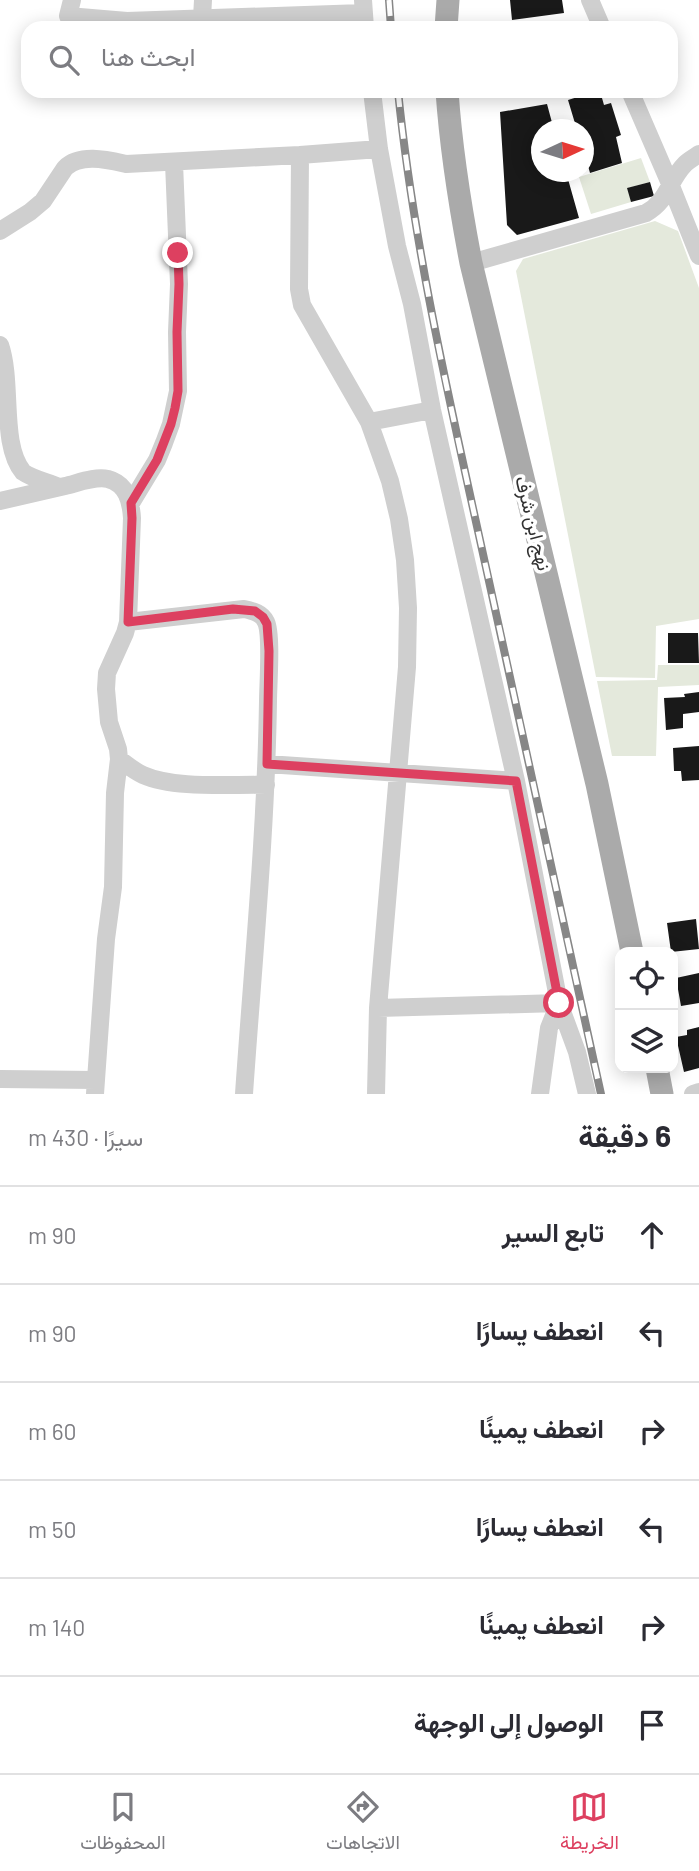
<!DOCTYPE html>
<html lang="ar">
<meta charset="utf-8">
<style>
body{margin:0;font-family:Barlow,Vazirmatn,sans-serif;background:#f7f7f7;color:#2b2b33;direction:rtl}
.controls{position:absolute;right:21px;bottom:21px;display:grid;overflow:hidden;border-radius:14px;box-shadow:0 4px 18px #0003}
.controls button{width:63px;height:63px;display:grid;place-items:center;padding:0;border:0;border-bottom:2px solid #e1e1e2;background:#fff;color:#2b2b33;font:35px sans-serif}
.compass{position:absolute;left:531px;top:119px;width:63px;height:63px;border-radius:50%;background:#fff;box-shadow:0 4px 18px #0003;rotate:86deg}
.stop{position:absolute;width:21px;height:21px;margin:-16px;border:5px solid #dd4060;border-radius:50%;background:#fff}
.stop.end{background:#dd4060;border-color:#fff;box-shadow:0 2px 7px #0008}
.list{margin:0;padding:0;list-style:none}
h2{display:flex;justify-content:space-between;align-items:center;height:91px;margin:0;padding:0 28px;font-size:30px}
h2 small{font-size:23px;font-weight:400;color:#7c7c81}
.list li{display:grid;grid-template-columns:46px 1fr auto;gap:21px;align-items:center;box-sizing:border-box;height:98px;padding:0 28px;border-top:2px solid #e1e1e2}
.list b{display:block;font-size:26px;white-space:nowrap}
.list em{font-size:23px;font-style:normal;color:#7c7c81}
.icon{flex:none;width:38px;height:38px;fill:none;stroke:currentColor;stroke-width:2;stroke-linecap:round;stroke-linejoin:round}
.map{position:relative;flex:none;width:699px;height:1094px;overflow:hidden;direction:ltr}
.search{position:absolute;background:#fff;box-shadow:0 4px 18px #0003;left:21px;right:21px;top:21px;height:77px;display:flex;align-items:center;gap:18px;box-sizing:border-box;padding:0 24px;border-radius:21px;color:#7c7c81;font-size:26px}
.sheet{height:679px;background:#fff}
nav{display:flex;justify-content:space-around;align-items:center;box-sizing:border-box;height:98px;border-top:2px solid #e1e1e2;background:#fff;font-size:19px;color:#7c7c81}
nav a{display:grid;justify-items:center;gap:4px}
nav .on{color:#dd4060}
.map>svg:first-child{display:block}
.green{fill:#e4e9dc}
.building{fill:#191919}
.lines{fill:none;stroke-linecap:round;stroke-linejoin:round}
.minor{stroke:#cfcfcf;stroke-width:18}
.major{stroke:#aaa;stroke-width:23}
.rail-casing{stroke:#878787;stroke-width:8}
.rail{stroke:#fff;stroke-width:5;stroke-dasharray:16;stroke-linecap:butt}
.route{stroke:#dd4060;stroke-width:9}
.labels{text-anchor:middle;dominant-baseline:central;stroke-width:7;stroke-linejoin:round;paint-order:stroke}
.street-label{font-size:19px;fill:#323232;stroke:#fff}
</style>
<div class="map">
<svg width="699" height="1094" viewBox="0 0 699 1094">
<rect width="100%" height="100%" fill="#fff"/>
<path class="green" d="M641 158 650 182 628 188 631 202 591 214 579 177Z
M655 221 678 231 699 288V619L656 626 655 678 596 677 516 271 523 259Z
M658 665H699V685L658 687 656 756H612L597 681 657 680Z"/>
<path class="building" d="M510 0H562L564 13 512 20Z
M597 91H600L604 105 611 103 621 135 616 137 622 163 590 173 584 151V130H577L568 100Z
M547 104 554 130H542V172H566L579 218 517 235 507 225 500 112Z
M650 182 654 196 631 202 627 188Z
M668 633H698L699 663H668Z
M699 692V712L683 714V728L666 730 664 698 685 697 684 694Z
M699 746V780L682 781 681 771H674L673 748Z
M696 919 699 949 671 952 667 923Z
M699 973V1003L681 1006 676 978Z
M699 1027V1068L684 1072 676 1037 687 1035V1030Z"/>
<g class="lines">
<path class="minor" d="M72 0 68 16 127 21 363 13
M363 0 365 28
M590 0 602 28
M202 18 203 0
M372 91 379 149 397 246 412 304 432 410 516 781 559 1003 549 1028 540 1094
M630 91 671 186 699 256
M300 155 379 149
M0 231 30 212 43 201 65 168C80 153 108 160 126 164L300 155 299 289 302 305 369 422 390 481 399 519 405 560 408 608 407 667 378 1008 376 1094
M471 263 646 213C668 201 669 180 685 164 689 160 695 157 699 154
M0 345C13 383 0 444 23 472 33 479 48 482 59 487
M369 422 432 410
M0 501C22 496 43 491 65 486 78 483 95 476 108 479 127 484 131 502 132 518L128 622 125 633 107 673 106 689 109 722 118 749 119 759 115 793 113 887 106 939 95 1094
M131 503 157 460 164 443 171 424 178 391 177 332 179 284 174 163
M128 622 244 609C253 611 262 613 266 622 272 635 268 685 268 701 266 832 253 963 244 1094
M119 759C127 765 134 771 143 775 174 789 231 784 266 785
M267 764 516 781
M378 1008 559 1003 577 1052 587 1094
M0 1079 96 1080
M693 1094 699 1092"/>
<path class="major" d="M446 28 448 0
M447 91C451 149 460 206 471 263L597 784 632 952
M657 1068 662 1094"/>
<g class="rail-casing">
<path id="rail" d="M389 0 391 28
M398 91C414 250 451 407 485 563 524 740 562 917 601 1094"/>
</g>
<use href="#rail" class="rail"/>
</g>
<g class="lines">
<path class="route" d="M178 253 179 284 177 332 178 391 175 408 171 424 157 460 131 503 132 518 128 622 233 609 255 611 263 617 267 624 269 651 267 764 516 781 559 1003"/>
</g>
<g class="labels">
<g class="street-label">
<text transform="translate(534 523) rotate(76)">نهج ابن شرف</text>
</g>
</g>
</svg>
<div class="controls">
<button><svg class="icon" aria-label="locate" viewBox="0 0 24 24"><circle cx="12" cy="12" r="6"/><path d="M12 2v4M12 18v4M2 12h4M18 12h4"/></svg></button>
<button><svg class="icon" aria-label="layers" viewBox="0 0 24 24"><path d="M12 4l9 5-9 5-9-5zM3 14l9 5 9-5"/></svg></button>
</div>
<svg class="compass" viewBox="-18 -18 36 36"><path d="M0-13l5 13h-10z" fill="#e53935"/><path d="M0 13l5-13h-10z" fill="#7c7c81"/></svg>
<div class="stop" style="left:559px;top:1003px"></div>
<div class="stop end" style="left:178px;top:253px"></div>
<div class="search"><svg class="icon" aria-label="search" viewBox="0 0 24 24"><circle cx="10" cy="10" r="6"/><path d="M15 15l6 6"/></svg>ابحث هنا</div>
</div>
<section class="sheet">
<h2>6 دقيقة<small>سيرًا · 430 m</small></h2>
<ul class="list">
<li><svg class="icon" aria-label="ahead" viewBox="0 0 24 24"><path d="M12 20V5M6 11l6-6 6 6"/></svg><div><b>تابع السير</b></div><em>90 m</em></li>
<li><svg class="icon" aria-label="left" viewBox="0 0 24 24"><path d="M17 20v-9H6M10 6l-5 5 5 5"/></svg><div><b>انعطف يسارًا</b></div><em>90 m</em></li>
<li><svg class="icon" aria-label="right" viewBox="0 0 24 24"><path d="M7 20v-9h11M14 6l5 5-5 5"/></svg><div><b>انعطف يمينًا</b></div><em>60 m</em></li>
<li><svg class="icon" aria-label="left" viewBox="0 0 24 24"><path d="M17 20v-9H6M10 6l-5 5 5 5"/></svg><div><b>انعطف يسارًا</b></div><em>50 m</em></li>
<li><svg class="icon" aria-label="right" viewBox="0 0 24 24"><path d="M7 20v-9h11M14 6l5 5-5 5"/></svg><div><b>انعطف يمينًا</b></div><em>140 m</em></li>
<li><svg class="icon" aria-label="arrive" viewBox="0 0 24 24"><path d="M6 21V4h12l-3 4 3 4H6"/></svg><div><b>الوصول إلى الوجهة</b></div></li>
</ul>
</section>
<nav>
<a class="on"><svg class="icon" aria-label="map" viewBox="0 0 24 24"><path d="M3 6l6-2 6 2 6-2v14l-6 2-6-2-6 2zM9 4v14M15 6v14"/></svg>الخريطة</a>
<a><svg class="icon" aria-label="directions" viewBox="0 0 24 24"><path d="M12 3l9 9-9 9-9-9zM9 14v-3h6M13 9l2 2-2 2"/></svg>الاتجاهات</a>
<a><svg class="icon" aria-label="saved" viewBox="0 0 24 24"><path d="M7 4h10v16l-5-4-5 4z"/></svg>المحفوظات</a>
</nav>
